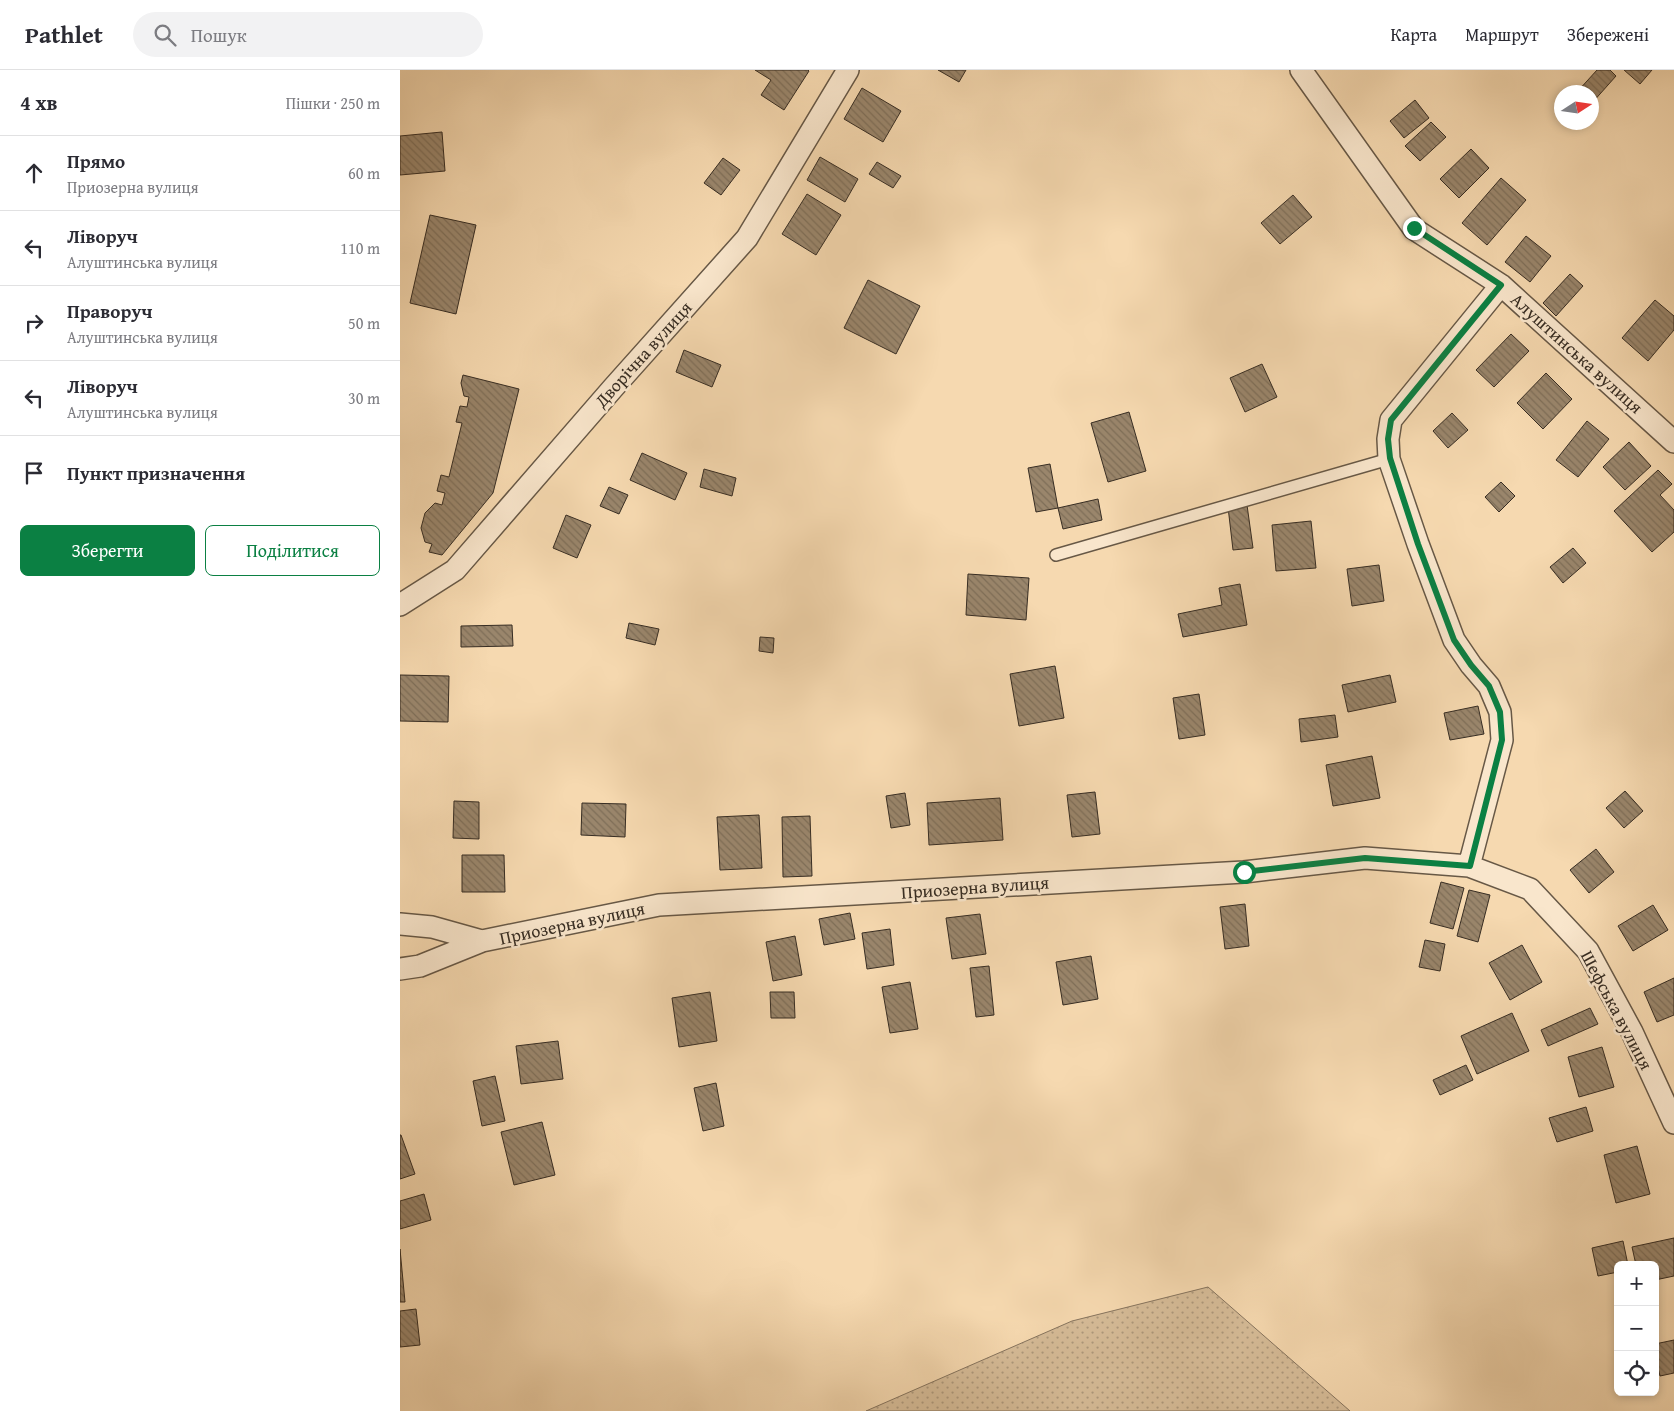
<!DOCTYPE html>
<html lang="uk">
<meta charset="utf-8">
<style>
body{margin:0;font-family:"Gentium Book Plus",serif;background:#f2f2f3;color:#2b2b33}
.controls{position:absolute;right:15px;bottom:15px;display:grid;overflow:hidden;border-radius:8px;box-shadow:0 2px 8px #0003}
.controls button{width:45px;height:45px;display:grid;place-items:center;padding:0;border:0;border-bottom:1px solid #e1e1e2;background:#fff;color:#2b2b33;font:25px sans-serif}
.compass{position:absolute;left:1154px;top:15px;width:45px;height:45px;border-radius:50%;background:#fff;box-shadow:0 2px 8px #0003;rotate:78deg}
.stop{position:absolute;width:15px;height:15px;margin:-11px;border:4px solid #0b8043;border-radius:50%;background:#fff}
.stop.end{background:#0b8043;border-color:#fff;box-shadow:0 1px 5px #0008}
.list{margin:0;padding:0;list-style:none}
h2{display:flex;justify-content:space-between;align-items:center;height:65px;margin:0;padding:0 20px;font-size:21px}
h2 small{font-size:16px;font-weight:400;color:#7c7c81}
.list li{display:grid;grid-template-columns:32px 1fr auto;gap:15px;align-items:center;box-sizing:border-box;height:75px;padding:0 20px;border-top:1px solid #e1e1e2}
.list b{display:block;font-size:19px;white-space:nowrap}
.list p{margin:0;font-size:16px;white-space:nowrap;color:#7c7c81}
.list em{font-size:16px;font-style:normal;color:#7c7c81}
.actions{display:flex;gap:10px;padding:15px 20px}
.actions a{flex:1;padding:11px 0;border:1px solid #0b8043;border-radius:8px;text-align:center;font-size:18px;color:#0b8043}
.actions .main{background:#0b8043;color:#fff}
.icon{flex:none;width:28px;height:28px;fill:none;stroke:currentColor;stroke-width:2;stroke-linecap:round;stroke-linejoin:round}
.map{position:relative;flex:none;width:1274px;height:1341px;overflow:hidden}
header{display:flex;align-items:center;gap:30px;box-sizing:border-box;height:70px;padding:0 25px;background:#fff;border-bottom:1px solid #e1e1e2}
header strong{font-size:24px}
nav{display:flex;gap:28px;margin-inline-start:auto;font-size:18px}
.search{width:350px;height:45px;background:#f2f2f3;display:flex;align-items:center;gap:12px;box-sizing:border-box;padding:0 18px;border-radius:28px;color:#7c7c81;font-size:19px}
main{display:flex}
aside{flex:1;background:#fff}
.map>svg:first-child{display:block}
.grass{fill:url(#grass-dots);stroke:#86745e}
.building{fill:url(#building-back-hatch);stroke:#372d23}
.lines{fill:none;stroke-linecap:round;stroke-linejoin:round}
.lane-casing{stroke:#675846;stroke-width:14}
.street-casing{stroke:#675846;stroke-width:24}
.lane{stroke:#f9e6cc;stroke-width:11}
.street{stroke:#f9e6cc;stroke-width:21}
.route{stroke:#0b8043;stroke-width:6}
.labels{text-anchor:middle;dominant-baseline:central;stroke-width:5;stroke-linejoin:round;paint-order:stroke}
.street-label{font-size:18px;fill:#372d23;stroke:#f9e6cc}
</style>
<header>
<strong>Pathlet</strong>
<div class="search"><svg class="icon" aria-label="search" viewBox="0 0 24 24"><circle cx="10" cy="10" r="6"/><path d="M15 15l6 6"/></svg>Пошук</div>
<nav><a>Карта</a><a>Маршрут</a><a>Збережені</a></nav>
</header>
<main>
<aside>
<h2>4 хв<small>Пішки · 250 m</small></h2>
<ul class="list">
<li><svg class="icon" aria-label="ahead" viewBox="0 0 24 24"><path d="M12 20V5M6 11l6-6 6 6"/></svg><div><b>Прямо</b><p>Приозерна вулиця</p></div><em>60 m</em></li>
<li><svg class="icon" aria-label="left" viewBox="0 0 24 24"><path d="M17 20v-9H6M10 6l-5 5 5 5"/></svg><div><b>Ліворуч</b><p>Алуштинська вулиця</p></div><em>110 m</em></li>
<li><svg class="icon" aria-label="right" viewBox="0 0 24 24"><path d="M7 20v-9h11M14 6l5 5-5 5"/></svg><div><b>Праворуч</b><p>Алуштинська вулиця</p></div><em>50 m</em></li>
<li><svg class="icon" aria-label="left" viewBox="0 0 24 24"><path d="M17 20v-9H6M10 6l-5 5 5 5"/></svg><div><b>Ліворуч</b><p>Алуштинська вулиця</p></div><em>30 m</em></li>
<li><svg class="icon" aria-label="arrive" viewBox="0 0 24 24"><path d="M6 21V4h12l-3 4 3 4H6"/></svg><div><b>Пункт призначення</b></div></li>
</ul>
<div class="actions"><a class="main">Зберегти</a><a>Поділитися</a></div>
</aside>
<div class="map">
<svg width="1274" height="1341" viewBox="0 0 1274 1341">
<defs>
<pattern id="grass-dots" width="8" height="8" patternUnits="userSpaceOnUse" patternTransform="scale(1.25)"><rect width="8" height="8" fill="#d6bc98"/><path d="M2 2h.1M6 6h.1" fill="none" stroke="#ae997c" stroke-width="1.8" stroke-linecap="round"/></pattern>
<pattern id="building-back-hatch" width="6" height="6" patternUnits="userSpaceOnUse" patternTransform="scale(1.25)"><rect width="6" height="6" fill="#9a866c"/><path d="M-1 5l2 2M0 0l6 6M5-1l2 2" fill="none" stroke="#7e6e58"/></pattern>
</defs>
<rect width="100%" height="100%" fill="#f6d9b0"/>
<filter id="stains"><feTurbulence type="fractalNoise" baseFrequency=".004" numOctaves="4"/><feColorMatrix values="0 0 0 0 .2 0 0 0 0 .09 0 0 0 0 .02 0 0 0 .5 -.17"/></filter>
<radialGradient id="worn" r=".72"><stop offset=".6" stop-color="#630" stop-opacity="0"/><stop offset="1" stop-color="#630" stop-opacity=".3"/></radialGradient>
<path class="grass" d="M808 1217 950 1341H466L672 1251Z"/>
<path class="building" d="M355 0H408L409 1 384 40 361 25 371 10Z
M538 0H566L559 12Z
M1197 0H1210L1216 6 1192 33V22H1177Z
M1224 0H1252L1240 14Z
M462 18 501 41 483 72 444 49Z
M1015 30 1029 48 1004 68 990 51Z
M1031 52 1046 67 1020 91 1005 76Z
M42 62 45 101 0 105V66Z
M1071 79 1089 98 1059 128 1040 109Z
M420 87 458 109 445 132 407 110Z
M323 88 340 100 321 125 304 113Z
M477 92 501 106 493 118 469 104Z
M1101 108 1126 130 1087 175 1062 153Z
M407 124 441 145 416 185 382 164Z
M893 125 912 147 880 174 861 153Z
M30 145 76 155 56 244 10 233Z
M1126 166 1151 186 1130 212 1105 192Z
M1170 204 1183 216 1156 246 1143 233Z
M468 210 520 236 496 284 444 258Z
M1255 230 1274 246V260L1248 291 1222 268Z
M1111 264 1129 281 1094 317 1076 300Z
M284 280 321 295 312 317 276 302Z
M862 294 877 327 845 342 830 308Z
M1146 303 1172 329 1143 359 1117 333Z
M63 305 119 319 93 423 42 485 29 482 32 474 25 472 21 458 25 443 35 433 42 435 45 423 37 421 41 405 49 407 62 353 56 352 60 336 67 337 69 327 64 326 61 313Z
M729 342 746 401 708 412 691 353Z
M1052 343 1068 360 1048 378 1033 361Z
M1187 351 1209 369 1178 407 1156 390Z
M1229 372 1251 396 1225 420 1203 397Z
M242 383 287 403 275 430 230 410Z
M650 394 658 438 636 442 628 398Z
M304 399 336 408 332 426 300 417Z
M1258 400 1272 414 1260 425 1274 440V462L1252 482 1214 441Z
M1101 412 1115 426 1099 442 1085 427Z
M209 417 228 425 219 444 200 436Z
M698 429 702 450 663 459 658 438Z
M847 435 853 478 833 480 828 437Z
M166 445 191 455 177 488 153 478Z
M911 451 916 498 876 501 872 455Z
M1173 478 1186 493 1163 513 1150 497Z
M979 495 984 531 952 536 947 499Z
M568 504 629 508 626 550 566 545Z
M840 514 847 555 783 567 778 544 822 535 819 518Z
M229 553 259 559 255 575 226 568Z
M112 555 113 576 61 577V556Z
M360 567 374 568 373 583 359 581Z
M655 596 664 648 619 656 610 604Z
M0 605 49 606 48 652 0 651Z
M990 605 996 632 948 642 942 615Z
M799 624 805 665 779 669 773 628Z
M1078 636 1084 664 1050 670 1044 643Z
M935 645 938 667 901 672 899 649Z
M972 686 980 728 933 736 926 695Z
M1225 721 1243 741 1224 758 1206 738Z
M695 722 700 764 672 767 667 725Z
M505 723 510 755 491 758 486 726Z
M600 728 603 770 529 775 527 733Z
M54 731 79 732V769L53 768Z
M182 733 226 734 225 767 181 765Z
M359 745 362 798 320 800 317 747Z
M410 746 412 806 383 807 382 747Z
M1196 779 1214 802 1189 823 1170 800Z
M62 785H104L105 822H62Z
M1041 812 1064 818 1053 859 1030 853Z
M1069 820 1090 825 1078 872 1057 866Z
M845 834 849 876 825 879 820 837Z
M1253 835 1268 860 1233 881 1218 856Z
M450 843 455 869 424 875 419 849Z
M580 844 586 884 552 889 546 848Z
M490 859 494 895 467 899 462 863Z
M395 866 402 905 373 911 366 872Z
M1025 870 1045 874 1040 901 1019 897Z
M1122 875 1142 912 1110 930 1089 893Z
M691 886 698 929 663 935 656 892Z
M589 896 594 945 576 947 570 898Z
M1274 908V945L1257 952 1244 922Z
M510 912 518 959 490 963 482 917Z
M310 922 317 971 279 977 272 928Z
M370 922H394L395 948H371Z
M1190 938 1198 954 1148 976 1141 960Z
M1112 943 1129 981 1077 1004 1061 966Z
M158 971 163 1009 121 1014 116 976Z
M1202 977 1214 1017 1179 1027 1168 987Z
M1066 995 1073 1010 1040 1025 1033 1010Z
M95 1006 105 1051 82 1056 73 1011Z
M316 1013 324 1056 303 1061 294 1018Z
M1186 1037 1193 1061 1157 1072 1149 1048Z
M142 1052 155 1105 114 1115 101 1062Z
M0 1065H1L15 1104 0 1109Z
M1237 1076 1250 1124 1216 1133 1204 1085Z
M24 1124 31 1150 0 1159V1131Z
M1274 1168V1206L1255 1210V1195H1236L1232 1177Z
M1223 1171 1228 1195H1218V1202L1198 1206 1192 1178Z
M0 1179 5 1232H0Z
M16 1239 20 1275 0 1277V1241Z
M1274 1270V1303L1260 1306 1255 1286V1274Z"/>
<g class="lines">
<g class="lane-casing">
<path id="lane" d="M656 485 989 389"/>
</g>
<g class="street-casing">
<path id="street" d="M901 0 1014 159 1101 215 1274 372
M0 535 55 500 213 318 347 168 448 0
M1069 796 1102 670 1100 642 1089 616 1071 595 1054 570 1018 474 989 389 988 369 991 350 1101 215
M0 854 32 857 82 871
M0 899 20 896 82 871 259 835 844 802 965 788 1069 796 1130 819 1188 881 1232 962 1274 1053"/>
</g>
<use href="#lane" class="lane"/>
<use href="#street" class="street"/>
</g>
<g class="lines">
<path class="route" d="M844 802 965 788 1070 796 1102 670 1100 642 1089 616 1071 595 1054 570 1018 474 990 388 988 369 991 350 1101 215 1014 158"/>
</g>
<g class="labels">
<g class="street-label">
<text transform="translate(1177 283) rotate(42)">Алуштинська вулиця</text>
<text transform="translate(243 284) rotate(-48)">Дворічна вулиця</text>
<text transform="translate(575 817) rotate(-4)">Приозерна вулиця</text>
<text transform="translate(172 853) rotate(-12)">Приозерна вулиця</text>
<text transform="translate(1217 940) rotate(62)">Шефська вулиця</text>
</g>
</g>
<rect width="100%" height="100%" filter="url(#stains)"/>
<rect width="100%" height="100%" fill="url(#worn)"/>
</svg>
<div class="controls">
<button>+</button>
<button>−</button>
<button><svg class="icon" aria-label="locate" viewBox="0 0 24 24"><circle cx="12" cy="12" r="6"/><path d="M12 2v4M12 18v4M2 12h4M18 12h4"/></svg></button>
</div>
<svg class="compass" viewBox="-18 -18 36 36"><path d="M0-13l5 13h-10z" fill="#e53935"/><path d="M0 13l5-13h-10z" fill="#7c7c81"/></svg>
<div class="stop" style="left:844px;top:802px"></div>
<div class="stop end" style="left:1014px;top:158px"></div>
</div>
</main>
